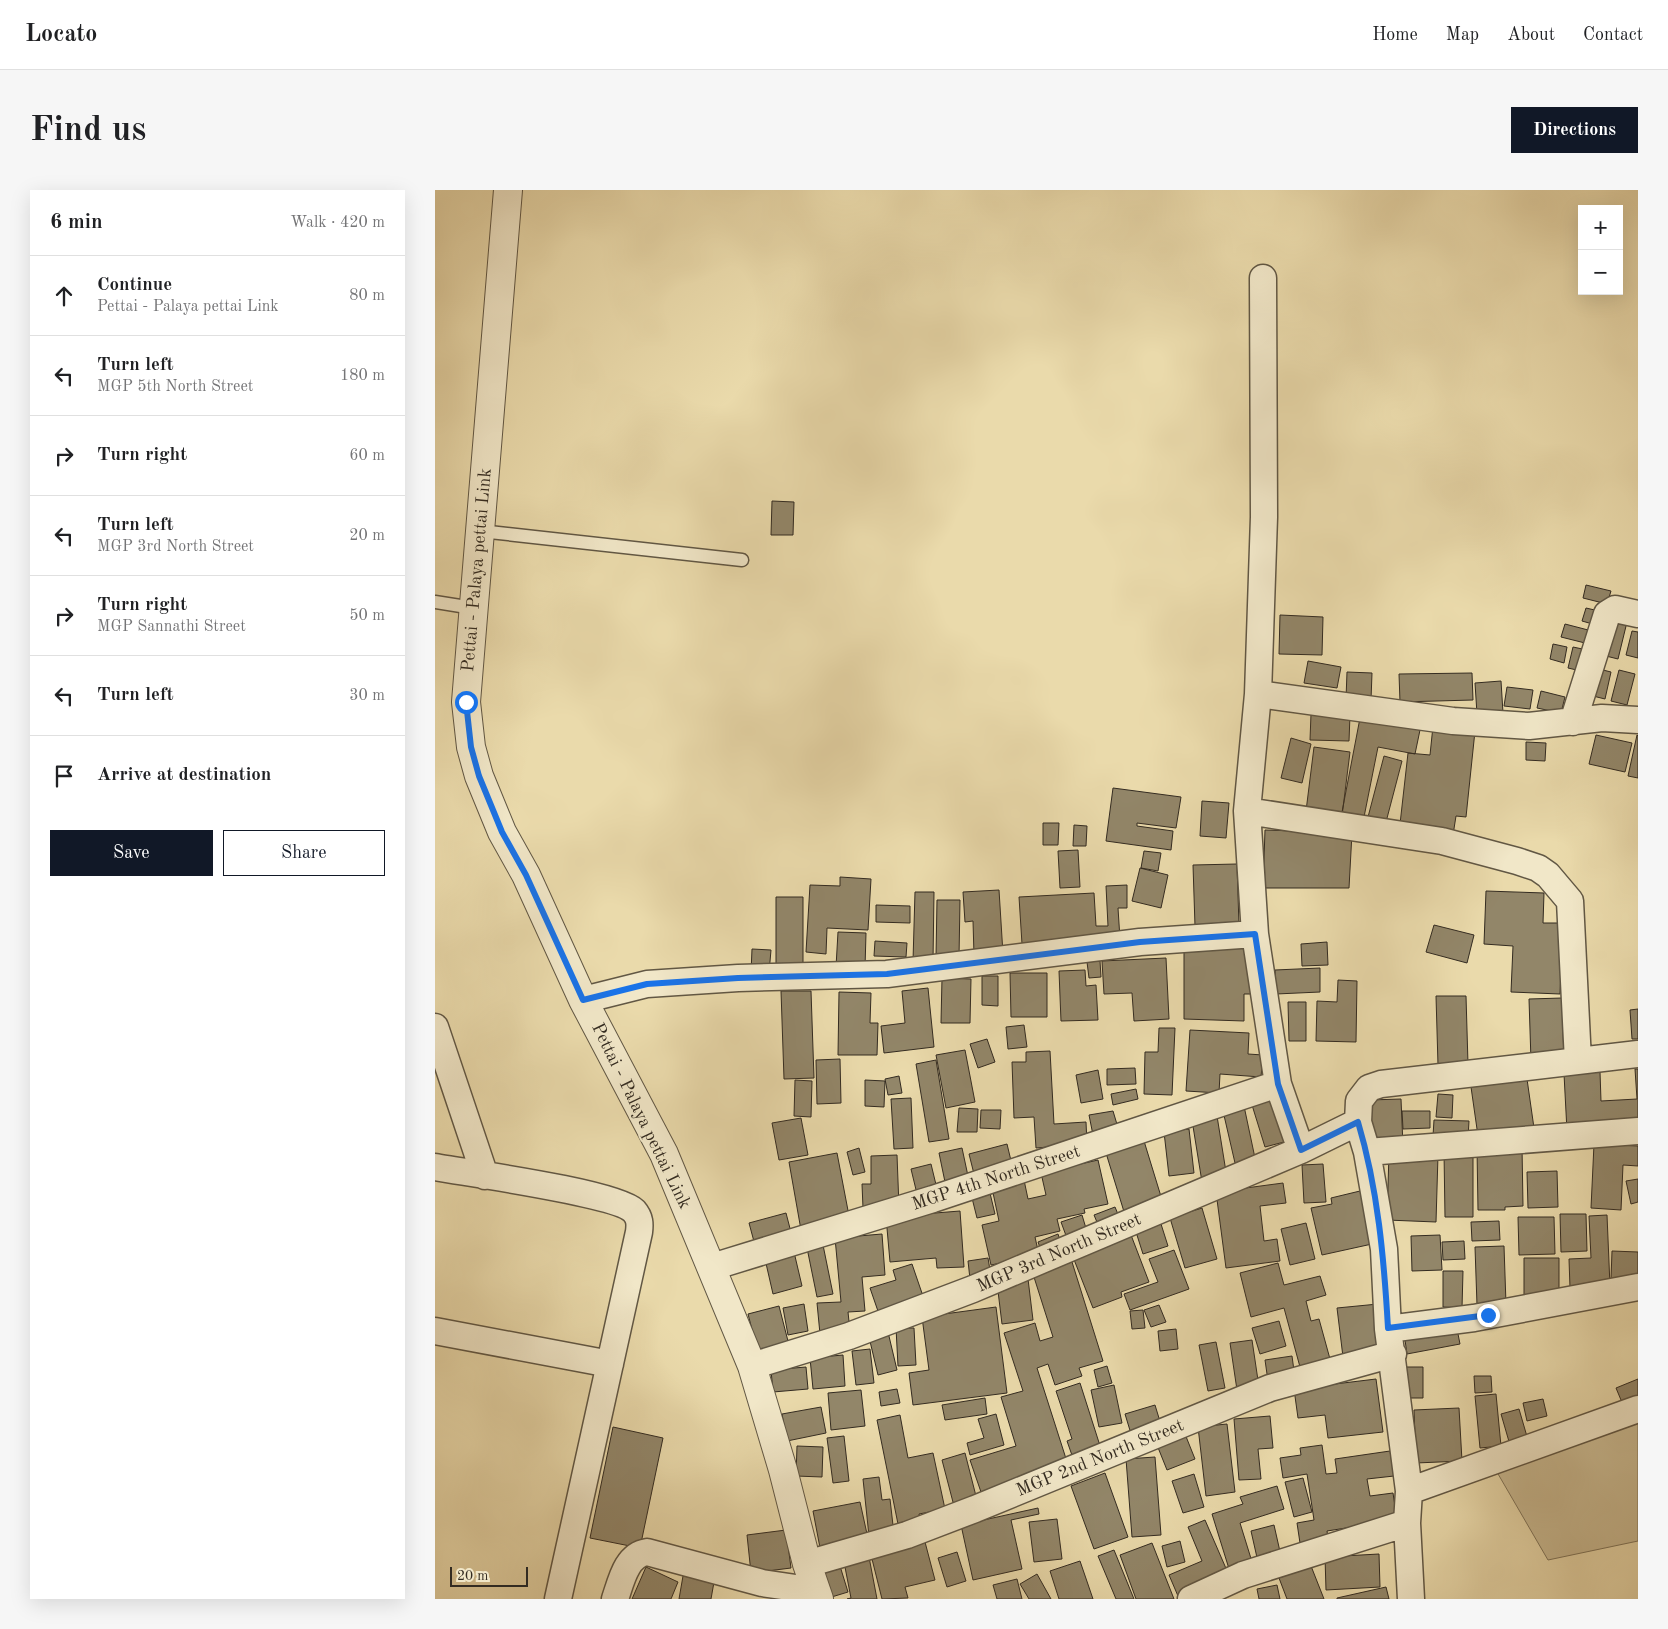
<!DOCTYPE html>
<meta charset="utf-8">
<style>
body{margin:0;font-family:"Old Standard TT",serif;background:#f6f6f6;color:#202124}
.controls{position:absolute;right:15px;top:15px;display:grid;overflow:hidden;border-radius:0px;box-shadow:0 5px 20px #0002}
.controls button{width:45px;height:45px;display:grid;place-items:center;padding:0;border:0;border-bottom:1px solid #e0e0e0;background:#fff;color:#202124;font:25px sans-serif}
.scale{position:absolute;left:15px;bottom:12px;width:78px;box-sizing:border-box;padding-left:5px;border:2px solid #332b21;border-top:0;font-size:14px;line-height:18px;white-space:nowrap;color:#332b21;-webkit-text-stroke:4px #f1e7c8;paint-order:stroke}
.stop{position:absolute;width:15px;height:15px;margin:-11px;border:4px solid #1a73e8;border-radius:50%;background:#fff}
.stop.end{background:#1a73e8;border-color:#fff;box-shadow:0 1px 5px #0008}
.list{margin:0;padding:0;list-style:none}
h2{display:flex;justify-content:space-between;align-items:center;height:65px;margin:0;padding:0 20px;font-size:21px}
h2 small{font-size:16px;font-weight:400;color:#757577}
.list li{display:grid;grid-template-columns:32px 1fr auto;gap:15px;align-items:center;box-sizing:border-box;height:80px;padding:0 20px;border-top:1px solid #e0e0e0}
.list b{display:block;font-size:19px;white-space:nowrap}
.list p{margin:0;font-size:16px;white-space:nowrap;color:#757577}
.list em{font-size:16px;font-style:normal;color:#757577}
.actions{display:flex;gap:10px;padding:15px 20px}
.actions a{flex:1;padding:11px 0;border:1px solid #111827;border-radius:0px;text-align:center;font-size:18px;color:#111827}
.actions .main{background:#111827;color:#fff}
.icon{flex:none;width:28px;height:28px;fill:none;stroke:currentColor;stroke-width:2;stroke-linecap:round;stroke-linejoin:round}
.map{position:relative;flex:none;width:1203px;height:1409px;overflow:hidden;border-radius:0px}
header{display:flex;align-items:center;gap:30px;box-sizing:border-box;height:70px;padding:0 25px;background:#fff;border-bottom:1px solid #e0e0e0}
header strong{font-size:24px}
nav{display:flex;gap:28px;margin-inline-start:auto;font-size:18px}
.intro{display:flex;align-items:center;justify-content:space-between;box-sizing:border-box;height:120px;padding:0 30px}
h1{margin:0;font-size:35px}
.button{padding:12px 22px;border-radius:0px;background:#111827;color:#fff;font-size:18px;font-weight:700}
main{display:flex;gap:30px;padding:0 30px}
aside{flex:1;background:#fff;border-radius:0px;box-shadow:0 5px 20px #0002}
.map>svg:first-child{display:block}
.green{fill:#cbbc94;stroke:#7f745a}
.building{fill:#928669;stroke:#332b21}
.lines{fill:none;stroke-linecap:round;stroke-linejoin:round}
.service-casing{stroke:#615744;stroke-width:15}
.minor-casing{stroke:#615744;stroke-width:29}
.tertiary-casing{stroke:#615744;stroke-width:30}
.service{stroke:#f1e7c8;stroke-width:12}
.minor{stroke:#f1e7c8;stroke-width:26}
.tertiary{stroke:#f1e7c8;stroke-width:28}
.route{stroke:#1a73e8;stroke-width:6}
.labels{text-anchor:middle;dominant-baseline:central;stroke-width:4;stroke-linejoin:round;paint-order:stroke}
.street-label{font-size:18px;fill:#332b21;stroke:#f1e7c8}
</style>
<header>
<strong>Locato</strong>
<nav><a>Home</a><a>Map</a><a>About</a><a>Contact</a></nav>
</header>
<div class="intro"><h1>Find us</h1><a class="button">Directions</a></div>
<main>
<aside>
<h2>6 min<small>Walk · 420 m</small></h2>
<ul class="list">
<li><svg class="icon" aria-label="ahead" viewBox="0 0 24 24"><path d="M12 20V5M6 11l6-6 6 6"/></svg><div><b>Continue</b><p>Pettai - Palaya pettai Link</p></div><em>80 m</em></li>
<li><svg class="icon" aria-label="left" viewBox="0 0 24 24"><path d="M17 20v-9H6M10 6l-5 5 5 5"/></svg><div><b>Turn left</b><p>MGP 5th North Street</p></div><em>180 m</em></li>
<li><svg class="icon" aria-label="right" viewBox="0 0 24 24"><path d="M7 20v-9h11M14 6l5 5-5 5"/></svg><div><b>Turn right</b></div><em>60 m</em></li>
<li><svg class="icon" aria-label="left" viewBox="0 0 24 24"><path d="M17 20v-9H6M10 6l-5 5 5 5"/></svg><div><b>Turn left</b><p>MGP 3rd North Street</p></div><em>20 m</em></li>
<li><svg class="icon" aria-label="right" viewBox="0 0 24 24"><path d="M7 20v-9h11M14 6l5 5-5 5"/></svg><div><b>Turn right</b><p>MGP Sannathi Street</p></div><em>50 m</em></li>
<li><svg class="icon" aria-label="left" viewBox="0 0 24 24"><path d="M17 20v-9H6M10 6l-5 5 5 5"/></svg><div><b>Turn left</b></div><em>30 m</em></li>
<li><svg class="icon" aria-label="arrive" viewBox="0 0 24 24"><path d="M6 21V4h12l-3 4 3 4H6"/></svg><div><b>Arrive at destination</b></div></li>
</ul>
<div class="actions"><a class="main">Save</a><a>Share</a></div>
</aside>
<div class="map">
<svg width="1203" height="1409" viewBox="0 0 1203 1409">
<rect width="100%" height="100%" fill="#eadaab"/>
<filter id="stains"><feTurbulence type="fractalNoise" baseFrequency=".004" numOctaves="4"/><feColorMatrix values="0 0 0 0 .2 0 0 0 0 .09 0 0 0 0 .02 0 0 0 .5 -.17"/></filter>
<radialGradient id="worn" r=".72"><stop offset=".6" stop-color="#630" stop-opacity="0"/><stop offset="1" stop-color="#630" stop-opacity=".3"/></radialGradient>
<path class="green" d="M1203 1226V1351L1113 1370 1059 1277Z"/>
<path class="building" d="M337 311 359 312 358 345H336Z
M1151 395 1176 401 1172 414 1148 408Z
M1151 418 1164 421 1161 435 1147 431Z
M845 425 888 427 887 465 844 464Z
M1176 428 1192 432 1183 469 1167 465Z
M1130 434 1157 441 1154 454 1126 447Z
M1197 441 1203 442V468L1191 465Z
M1118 454 1132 457 1129 473 1115 469Z
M1138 457 1152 460 1146 481 1133 478Z
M873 471 906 477 902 498 869 493Z
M1160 478 1176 482 1170 509 1154 505Z
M1184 480 1200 484 1192 515 1176 511Z
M912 482 937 483 936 510 911 509Z
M1037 483 1038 510 965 512 964 484Z
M1066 491 1068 523 1042 524 1040 493Z
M1072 497 1098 500 1095 519 1069 516Z
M1106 501 1130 507 1126 523 1102 518Z
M876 524 915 525 914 551 875 550Z
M925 528 985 540 980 564 943 557 929 627 907 622Z
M998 536 1040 541 1031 627 1021 626 1018 645 965 634 973 563 995 565Z
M1161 545 1197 553 1190 582 1154 574Z
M1202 545 1203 546V588L1193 586Z
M856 548 876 554 867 593 846 588Z
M1091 552 1111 553 1110 571 1091 570Z
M879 557 915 562 907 626 871 621Z
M949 566 967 571 951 632 933 627Z
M678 598 746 607 741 638 702 633V636L738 641 736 660 671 651Z
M767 611 794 613 791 648 765 646Z
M608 633H624L623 655H608Z
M639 635 652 636 651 656H638Z
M830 640 917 643 914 698H828Z
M643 660 645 697 625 698 623 661Z
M709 661 726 663 723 681 706 678Z
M802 674 804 735 760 736 758 675Z
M705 678 733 685 726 718 697 711Z
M405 687 436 689 433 740 392 738 391 764 371 762 375 695 405 696Z
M692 695V718H683L685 749 587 754 584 707 659 703 661 736H673L671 696Z
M564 700 568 764 539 765 538 731 530 732 528 702Z
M1051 701 1109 703 1108 733H1128L1125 804 1076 802 1078 756 1049 754Z
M480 702H499L498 771H478Z
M341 707H368V780H341Z
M502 710H525L524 767H501Z
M441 715 475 716V733L441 732Z
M999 735 1039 745 1032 773 991 762Z
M403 742 431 743 430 778 401 777Z
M440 751 472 753 471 767 439 766Z
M892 752 893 775 867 776 866 754Z
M749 756H818V804H809V831L749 829Z
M317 759 336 760 334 783H316Z
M731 768 734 829 699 831 697 803 669 804 667 771Z
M665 771 666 787 654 788 652 772Z
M885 778V802L841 804 840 780Z
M650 780 651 796 661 795 663 830 626 831 624 781Z
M575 783H612V827H576Z
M547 786H563V816L547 815Z
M507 788 536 789 535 833H506Z
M903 790 922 791 921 852 881 851 882 811 902 812Z
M493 798 499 857 449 863 446 836 470 833 467 801Z
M346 801H376L379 888 349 889Z
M404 802 436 803 435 833H443L442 865H403Z
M1001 806H1031L1033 874 1003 875Z
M1127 808 1129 870 1096 871 1094 809Z
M853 812H871V851H854Z
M1203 819V849H1197L1195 820Z
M589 835 592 857 573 859 571 837Z
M724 838H740L737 905 709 904 710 862H723Z
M755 840 814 843 813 864 828 865 826 887 785 884 784 903 751 901Z
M552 849 560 872 543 878 535 854Z
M530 860 540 912 511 918 501 865Z
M615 861 619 934 651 932 652 954 601 958 599 927 579 928 577 872H591V862Z
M405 869 406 913 382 914 381 870Z
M501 870 514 949 494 952 481 874Z
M700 878 701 894 672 895V879Z
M1200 879H1203V937L1132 941 1129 884 1165 882 1166 911 1202 909Z
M663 880 668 909 646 913 641 885Z
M1091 882 1099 938 1043 946 1035 890Z
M464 886 467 903 453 905 450 889Z
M360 890 377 891 376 927 359 926Z
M430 890 450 891 449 917 430 916Z
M701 899 703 909 678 915 676 904Z
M1003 904 1018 905 1017 928 1001 927Z
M476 908 478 958 459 959 456 909Z
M966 909 968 956 936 958 934 910Z
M836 910 849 952 830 957 817 915Z
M809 916 820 968 800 973 788 921Z
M524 918 543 919 542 942H522Z
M546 920H566L565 939 545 938Z
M678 921 684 941 658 945 654 925Z
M967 921H995V938L968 939Z
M782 926 792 988 767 992 757 930Z
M366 928 373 965 344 970 337 933Z
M999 930 1034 931 1033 948 998 946Z
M754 939 759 983 734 986 729 942Z
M709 951 728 1013 690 1025 671 963Z
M572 954 578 979 540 988 534 964Z
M1159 954 1203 956V976L1188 975 1186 1020 1156 1018Z
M1087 957 1088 1016 1070 1017V1020H1043L1042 958Z
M424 958 430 982 418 985 412 962Z
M527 958 533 986 510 992 504 963Z
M1009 962H1038V1027H1010Z
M402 963 415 1031 366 1040 354 972Z
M954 963 1003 965 1001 1032 952 1030Z
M462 965 464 1017 428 1018 427 994H436V966Z
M663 970 673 1014 649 1019 650 1023 622 1029 625 1041 600 1047 604 1065 556 1075 547 1035 564 1031 557 998 589 990 593 1009 611 1005 606 983Z
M496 974 503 1003 483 1008 476 979Z
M888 974 891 1012 869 1013 867 975Z
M1122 981 1123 1017 1093 1018 1092 982Z
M1203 989V1012L1196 1014 1191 991Z
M848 993 851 1013 825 1016 829 1051 842 1049 845 1071 791 1078 781 1002Z
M554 999 560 1024 542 1028 536 1004Z
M925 1001 937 1054 887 1065 876 1018 897 1014 896 1008Z
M680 1017 685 1029 664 1037 659 1025Z
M767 1018 782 1069 750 1078 735 1028Z
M525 1021 529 1077 502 1078 501 1068 455 1072 451 1027Z
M351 1023 358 1050 321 1059 314 1033Z
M1125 1024H1151L1152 1061 1126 1062Z
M647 1025 653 1045 633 1051 626 1032Z
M1172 1025 1175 1096 1135 1098 1134 1069 1156 1068 1154 1026Z
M1083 1027H1119L1120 1064 1084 1065Z
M1064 1031 1065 1050 1037 1051 1036 1032Z
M871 1033 880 1069 855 1075 846 1039Z
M726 1034 733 1056 708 1064 701 1042Z
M447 1044 450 1085 427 1087 430 1121 413 1122 415 1141 385 1144 382 1113 406 1112 400 1048Z
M623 1044 627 1056 607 1063 603 1052Z
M696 1045 714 1092 686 1102 687 1107 658 1118 638 1067Z
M1005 1045 1007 1080 977 1081 976 1046Z
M1029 1051 1030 1069 1008 1070 1007 1052Z
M388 1055 398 1104 382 1107 372 1058Z
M1069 1056 1071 1114 1042 1115 1040 1057Z
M739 1060 754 1099 695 1120 689 1104 723 1092 714 1069Z
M1177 1061 1203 1062V1089H1176Z
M359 1062 367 1096 338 1104 330 1069Z
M553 1068 556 1086 535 1089 533 1071Z
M1089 1068H1124V1106H1089Z
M637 1072 668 1171 644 1178 647 1186 620 1195 613 1174 602 1178 634 1278 547 1305 535 1270 581 1256 566 1207 588 1201 569 1143 600 1133 605 1151 618 1147 598 1084Z
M843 1073 849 1095 885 1086 891 1105 871 1111 876 1131 884 1129 895 1169 865 1177 849 1118 816 1127 805 1083Z
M477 1074 490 1112 445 1127 435 1098 461 1090 458 1080Z
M1008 1081H1028L1027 1118 1008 1117Z
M593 1089 598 1130 567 1134 562 1093Z
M369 1114 373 1141 353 1145 348 1118Z
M943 1114 949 1162 908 1167 902 1118Z
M724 1115 731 1132 716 1137 709 1120Z
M344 1116 354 1155 323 1163 313 1124Z
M561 1117 572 1203 478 1215 474 1183 494 1180 487 1127Z
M708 1120 710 1138 697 1139 695 1121Z
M844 1131 851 1156 825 1164 817 1138Z
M461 1138H479L481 1175 463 1176Z
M741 1139 743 1159 725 1161 723 1141Z
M1022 1139 1025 1154 972 1164 970 1150Z
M453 1142 462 1180 443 1185 434 1147Z
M817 1150 824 1197 802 1200 795 1153Z
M781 1152 790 1198 773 1201 764 1155Z
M435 1159 439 1193 421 1195 417 1161Z
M408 1165 410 1196 378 1199 375 1168Z
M857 1166 860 1188 833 1191 830 1170Z
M672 1176 677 1193 663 1197 659 1180Z
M371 1177 373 1199 338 1202 336 1180Z
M969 1177H988V1208H969Z
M1039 1186H1056L1057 1202 1040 1203Z
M941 1189 948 1242 893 1248 890 1225 863 1228 859 1199Z
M1203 1189V1217L1191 1222 1181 1198Z
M645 1193 667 1262 639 1271 632 1251 637 1249 621 1201Z
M679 1195 687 1233 664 1237 656 1200Z
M462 1199 465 1213 446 1216 444 1202Z
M426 1200 430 1236 396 1240 393 1203Z
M1061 1204 1066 1256 1045 1258 1040 1206Z
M550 1208 552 1224 510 1230 507 1215Z
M1108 1209 1112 1226 1092 1231 1088 1213Z
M720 1215 727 1238 697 1247 690 1224Z
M386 1217 391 1243 352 1251 347 1224Z
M1024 1218 1027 1271 981 1273 979 1220Z
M1084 1219 1093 1250 1075 1255 1066 1224Z
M561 1224 569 1255 535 1265 532 1253 549 1248 543 1229Z
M465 1225 473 1268 498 1263 510 1319 484 1324 486 1335 464 1339 442 1230Z
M835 1226 838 1258 823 1259 826 1289 804 1290 799 1229Z
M792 1234 800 1302 771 1306 763 1237Z
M178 1237 228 1248 205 1358 155 1348Z
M750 1244 760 1269 732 1280 722 1255Z
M409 1246 414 1291 398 1293 392 1248Z
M887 1255 891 1284 902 1283 900 1269 955 1261 959 1286 932 1289 935 1306 958 1303 962 1330 892 1341 893 1348 865 1353 862 1333 879 1330 872 1284 848 1288 845 1268 866 1265 865 1258Z
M362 1256 388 1257 387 1287 361 1286Z
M530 1263 542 1310 519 1316 507 1270Z
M720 1267 726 1345 697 1347 691 1269Z
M670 1283 693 1347 659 1359 636 1296Z
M759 1284 769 1317 748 1323 737 1291Z
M444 1287 447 1310 455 1309 459 1344 434 1346 428 1289Z
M868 1288 877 1322 859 1327 850 1292Z
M842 1296 849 1319 805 1333 818 1375 795 1382 777 1324 808 1314 805 1307Z
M425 1312 434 1353 386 1363 378 1321Z
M603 1318 604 1324 576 1330 587 1379 538 1390 526 1335Z
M622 1329 627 1369 599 1372 594 1332Z
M770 1330 793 1383 743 1406 734 1385 767 1371 753 1337Z
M839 1335 846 1366 823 1372 816 1341Z
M351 1340 356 1378 316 1383 312 1345Z
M745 1351 750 1372 732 1377 727 1356Z
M490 1352 500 1390 470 1397 473 1408 447 1409 436 1365Z
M717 1353 739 1409H701L685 1365Z
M679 1360 699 1409H681L663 1366Z
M522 1362 531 1391 512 1397 503 1368Z
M944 1364 945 1397 891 1400 890 1367Z
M434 1367 442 1409H412L416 1408 409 1372Z
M645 1371 658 1409H624L615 1381Z
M405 1376 413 1402 390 1409 382 1383Z
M876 1376 889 1409H852L844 1388Z
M211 1377 243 1392 236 1409H197Z
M602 1384 616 1409H594L585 1394Z
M248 1386 279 1392 276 1409H244Z
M582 1389 587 1409H562L558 1395Z
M842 1395 845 1409H824L822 1399Z
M951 1397 954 1409H902V1408Z"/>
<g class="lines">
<g class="service-casing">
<path id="service" d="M45 341 307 370
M0 412 38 418"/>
</g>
<g class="minor-casing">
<path id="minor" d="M828 88 829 327 823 504 812 621 820 744 843 894 866 960
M823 504 1018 531 1094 536 1167 528 1203 530
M1138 532 1172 424 1180 419 1203 424
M812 621 1007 651 1082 671 1103 678 1113 685 1135 711 1143 871
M148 810 212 794 303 788 452 784 705 752 820 744
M0 837 50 986
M932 962 1203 941
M0 977C33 983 181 1003 199 1021 205 1028 205 1034 204 1042L123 1409
M277 1077 498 1009 843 894
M953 1139 1039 1128 1203 1097
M0 1141 175 1174
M317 1176 414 1146 538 1099 866 960 923 932
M974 1301 1203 1219
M372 1374 472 1345 540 1319 835 1198 958 1164
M180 1409C186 1392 191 1365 212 1362L327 1393 381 1401
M756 1409 808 1385 972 1333
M976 1409 972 1333 974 1301 953 1139 949 1059 932 962 923 932 924 911 934 898 946 894 1203 864"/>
</g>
<g class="tertiary-casing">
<path id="tertiary" d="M73 0 31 512 36 557 44 586 67 642 91 685 148 810 229 964 317 1176 348 1280 372 1374 384 1409"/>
</g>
<use href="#service" class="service"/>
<use href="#minor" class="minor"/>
<use href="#tertiary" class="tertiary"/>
</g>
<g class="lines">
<path class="route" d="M31 512 36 557 44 586 67 642 91 685 148 810 212 794 303 788 452 784 705 752 820 744 843 894 866 960 923 932C943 999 949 1069 953 1138L1053 1125"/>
</g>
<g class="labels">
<g class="street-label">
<text transform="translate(42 380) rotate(-85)">Pettai - Palaya pettai Link</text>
<text transform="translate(206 926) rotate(64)">Pettai - Palaya pettai Link</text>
<text transform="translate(561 988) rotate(-18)">MGP 4th North Street</text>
<text transform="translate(624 1063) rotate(-23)">MGP 3rd North Street</text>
<text transform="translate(665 1268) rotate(-22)">MGP 2nd North Street</text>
</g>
</g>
<rect width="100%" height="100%" filter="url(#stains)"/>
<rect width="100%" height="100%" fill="url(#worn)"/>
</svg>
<div class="controls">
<button>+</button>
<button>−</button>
</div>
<div class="scale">20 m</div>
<div class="stop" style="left:31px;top:512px"></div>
<div class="stop end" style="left:1053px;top:1125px"></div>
</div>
</main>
